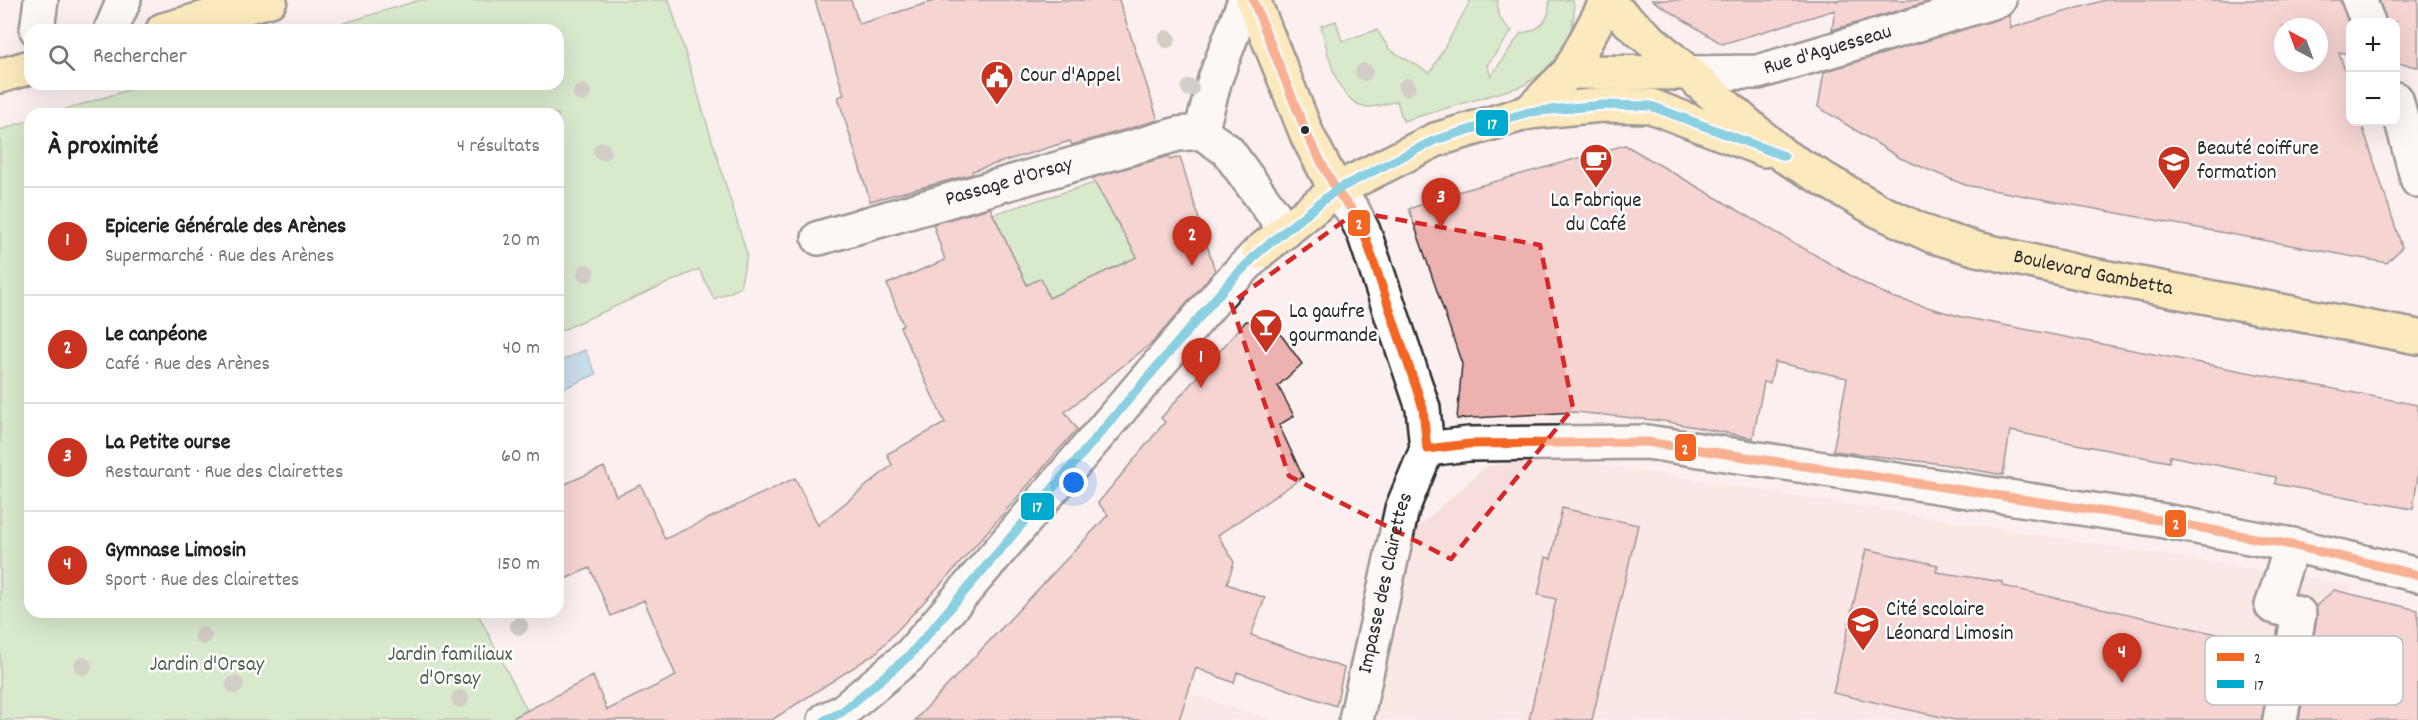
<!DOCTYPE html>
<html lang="fr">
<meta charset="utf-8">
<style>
body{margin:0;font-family:Dekko,sans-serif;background:#f6f6f6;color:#202124}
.controls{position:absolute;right:18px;top:18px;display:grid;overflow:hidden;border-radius:12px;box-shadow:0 6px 24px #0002}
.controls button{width:54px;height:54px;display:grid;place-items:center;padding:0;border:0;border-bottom:2px solid #e0e0e0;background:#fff;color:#202124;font:30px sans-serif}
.compass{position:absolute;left:2274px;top:18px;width:54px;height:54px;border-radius:50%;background:#fff;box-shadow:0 6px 24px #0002;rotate:319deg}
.you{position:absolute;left:1074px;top:483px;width:21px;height:21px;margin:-15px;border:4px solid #fff;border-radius:50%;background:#1a73e8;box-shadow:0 0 0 9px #1a73e833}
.badge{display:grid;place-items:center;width:39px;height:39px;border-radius:50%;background:#c8321e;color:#fff;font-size:20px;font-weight:700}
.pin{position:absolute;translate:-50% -50px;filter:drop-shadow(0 2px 3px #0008)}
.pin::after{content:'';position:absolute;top:32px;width:21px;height:18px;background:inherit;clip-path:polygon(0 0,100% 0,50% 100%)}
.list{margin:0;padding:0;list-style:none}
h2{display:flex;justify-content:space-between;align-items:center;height:78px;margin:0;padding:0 24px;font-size:26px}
h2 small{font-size:20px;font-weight:400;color:#757577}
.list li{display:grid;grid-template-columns:39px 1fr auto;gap:18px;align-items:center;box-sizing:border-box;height:108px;padding:0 24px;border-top:2px solid #e0e0e0}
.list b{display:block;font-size:22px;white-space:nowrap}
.list p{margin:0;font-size:20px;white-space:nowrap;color:#757577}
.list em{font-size:20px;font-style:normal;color:#757577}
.icon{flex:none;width:33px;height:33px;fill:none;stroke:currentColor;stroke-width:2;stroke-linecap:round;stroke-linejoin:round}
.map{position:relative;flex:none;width:2418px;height:720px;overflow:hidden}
.search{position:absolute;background:#fff;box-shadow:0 6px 24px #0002;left:24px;top:24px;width:540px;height:66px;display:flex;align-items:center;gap:15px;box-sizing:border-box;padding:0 21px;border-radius:18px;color:#757577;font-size:22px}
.panel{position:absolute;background:#fff;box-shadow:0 6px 24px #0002;left:24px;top:108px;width:540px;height:510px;border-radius:18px}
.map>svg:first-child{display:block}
.built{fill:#f7dddc}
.green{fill:#b0e1a2;stroke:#6e8666;stroke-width:1.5}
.water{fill:#89c5e9;stroke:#63879d;stroke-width:1.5}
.building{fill:#edb2af;stroke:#2b2b2b;stroke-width:1.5;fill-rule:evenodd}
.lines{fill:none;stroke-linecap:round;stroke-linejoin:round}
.minor-casing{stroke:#2b2b2b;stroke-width:38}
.major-casing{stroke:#2b2b2b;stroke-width:38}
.minor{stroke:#fff;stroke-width:33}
.major{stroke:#fddf80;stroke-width:33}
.bus-1-casing{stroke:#fff;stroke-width:14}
.bus-2-casing{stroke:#fff;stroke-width:14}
.bus-1{stroke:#f26522;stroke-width:9}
.bus-2{stroke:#00a9ce;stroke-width:9}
.tree{fill:#9fa297}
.marked{fill:none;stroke:#d62828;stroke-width:4.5;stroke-dasharray:12 8;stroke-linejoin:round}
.bus-dot{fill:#2b2b2b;stroke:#fff;stroke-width:2}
.labels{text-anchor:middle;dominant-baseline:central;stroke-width:5;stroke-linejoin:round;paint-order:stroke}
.street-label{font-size:21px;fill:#2b2b2b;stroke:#fff}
.poi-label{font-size:21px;fill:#2b2b2b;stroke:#fff;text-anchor:start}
.park-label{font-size:21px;fill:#53624f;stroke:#fff}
.key{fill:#fff;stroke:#bfbfbf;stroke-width:1.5}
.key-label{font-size:16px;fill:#2b2b2b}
.line-badge{stroke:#fff;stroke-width:2}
.badge-label{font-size:16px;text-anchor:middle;font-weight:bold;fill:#fff}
</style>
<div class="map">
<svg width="2418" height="720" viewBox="0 0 2418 720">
<rect width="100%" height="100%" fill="#fbf0ef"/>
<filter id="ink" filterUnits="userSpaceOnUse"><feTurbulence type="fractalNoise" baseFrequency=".0167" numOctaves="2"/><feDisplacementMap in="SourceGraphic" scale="12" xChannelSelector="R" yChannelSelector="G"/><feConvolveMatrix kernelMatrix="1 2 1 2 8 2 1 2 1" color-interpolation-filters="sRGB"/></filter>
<g filter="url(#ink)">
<path class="built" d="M1574 460 2352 585 2321 720H1374L1416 529 1487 466Z
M1188 694 1274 720H1180Z"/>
<path class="green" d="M420 0H669L747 254 740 288 714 299 699 269 558 332V114H50L148 84H558V30H321Z
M1471 0H1498C1496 14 1501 22 1512 31L1487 65 1491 76 1521 33C1540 31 1551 20 1549 0H1573C1579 37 1554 69 1522 86L1403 121 1397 101C1388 103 1378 107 1369 107 1335 105 1328 51 1321 26L1336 21 1342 41 1377 30 1390 50 1430 73Z
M30 120V612H477L532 720H0V130Z
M1095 183 1137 257 1049 298 1041 279 1027 285 993 214Z"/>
<path class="water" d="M585 350 596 374 558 391V362Z"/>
<path class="building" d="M815 0H851L859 24 937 0H1119L1158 120 1072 145 1070 141 972 171 973 174 870 201 838 97 844 95Z
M1652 0H1836L1837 2V0H1934L1832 30 1835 10 1722 44Z
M2105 0H2341L2350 29V54L2339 52 2350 87V122H2361L2402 247 2387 263 1965 185 1900 158 1818 107 1824 72 2009 15 2011 28ZM2283 27H2319V63H2283Z
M2379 0H2418V67L2396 63V22H2386Z
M1625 145 1867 285 1892 297 1962 317 2418 405V475L2413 509 2275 484 2276 477 2170 456 2169 462 2010 431 2003 475 1943 464 1833 451 1847 378 1775 362 1770 383 1764 382 1753 438 1663 421 1575 412 1457 419 1462 364 1409 209 1447 195Z
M1169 156 1170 160 1180 157 1215 271 1153 342 1065 412 1077 429 953 571 876 653 772 720H509L593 676 607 710 676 676 644 600 611 616 590 568 558 582V487L604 467 616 496 641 485 665 539 795 478 818 525 892 465 887 454 945 423 900 327 903 325 887 284 945 260 933 224 990 208 1027 285 1041 278 1049 298 1137 257 1092 178Z
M1246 321 1274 325 1302 364 1278 386 1294 416 1279 425 1303 477 1218 535 1234 562 1227 584 1265 598 1251 635 1344 668 1336 706 1237 672 1234 683 1196 668 1179 720H915L1108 515 1098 503 1165 422 1161 418Z
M1562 508 1638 525 1592 720H1529L1556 599 1538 595 1546 557 1551 559Z
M1866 549 1938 565 1936 572 2003 582V586L2271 646 2275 642 2262 720H1955L1833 693Z
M2334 590 2418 610V720H2299L2317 617 2316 606Z"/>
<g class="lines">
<g class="minor-casing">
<g id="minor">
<path d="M1245 0 1215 79 1201 132 1227 150 1286 231"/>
<path d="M2359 0 2368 22"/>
<path d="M37 30 41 0"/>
<path d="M111 30 124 0"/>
<path id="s1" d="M1687 73 1758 72 1999 0"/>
<path d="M2396 99 2418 181"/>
<path d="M1336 190 1353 211 1364 233 1423 408 1427 449 1469 444 1647 442 2159 520 2292 545 2418 575"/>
<path id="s2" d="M819 238 1178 134 1201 132"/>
<path d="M825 720 842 712 910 655 1226 286 1259 252"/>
<path id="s3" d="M1356 720 1402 509 1427 449"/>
<path d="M2280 720 2299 614 2272 606 2292 545"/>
</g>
</g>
<g class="major-casing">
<g id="major">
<path d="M1253 0 1308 137 1336 190"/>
<path id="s4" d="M1604 0 1784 156 1879 211 1933 236 1977 249 2087 274 2418 337"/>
<path d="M163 30 270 0"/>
<path d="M1569 72 1687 73"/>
<path d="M0 76 30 67"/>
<path d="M1529 112 1569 72 1606 3"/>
<path d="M1259 252 1336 190 1435 140 1529 112 1602 105 1651 106 1765 150"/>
</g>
</g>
<use href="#minor" class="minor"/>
<use href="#major" class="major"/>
<g class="bus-1-casing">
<path id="bus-1" d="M1253 0 1308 137 1336 190 1353 211 1364 233 1423 408 1427 449 1469 444 1647 442 2159 520 2292 545 2418 575"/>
</g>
<g class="bus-2-casing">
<path id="bus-2" d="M825 720 842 712 910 655 1226 286 1259 252 1336 190 1435 140 1529 112 1602 105 1651 106 1784 156"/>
</g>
<use href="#bus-1" class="bus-1"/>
<use href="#bus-2" class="bus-2"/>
</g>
<g class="tree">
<circle cx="1167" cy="39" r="9"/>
<circle cx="1364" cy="72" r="9"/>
<circle cx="1407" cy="87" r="9"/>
<circle cx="1190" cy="88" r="9"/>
<circle cx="582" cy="93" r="9"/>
<circle cx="602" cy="151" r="9"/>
<circle cx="586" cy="273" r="9"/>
<circle cx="519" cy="626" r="9"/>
<circle cx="203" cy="636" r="9"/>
<circle cx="83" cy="666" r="9"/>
<circle cx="235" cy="685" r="9"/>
<circle cx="460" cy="699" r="9"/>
</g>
</g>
<path d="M0 0H2418V720H0ZM1356 212 1540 245 1573 408 1451 559 1289 476 1231 303Z" fill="#fbf0ef" fill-opacity=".55" fill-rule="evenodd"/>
<path class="marked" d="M1356 212 1540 245 1573 408 1451 559 1289 476 1231 303Z"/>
<defs>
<g id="civic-pin" transform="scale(1.725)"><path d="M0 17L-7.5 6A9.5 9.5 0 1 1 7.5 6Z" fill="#c8321e" stroke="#fff"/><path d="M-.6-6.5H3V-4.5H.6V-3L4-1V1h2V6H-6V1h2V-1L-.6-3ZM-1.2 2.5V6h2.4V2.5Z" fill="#fff"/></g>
<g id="cafe-pin" transform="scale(1.725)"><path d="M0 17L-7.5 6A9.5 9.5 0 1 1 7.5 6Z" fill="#c8321e" stroke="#fff"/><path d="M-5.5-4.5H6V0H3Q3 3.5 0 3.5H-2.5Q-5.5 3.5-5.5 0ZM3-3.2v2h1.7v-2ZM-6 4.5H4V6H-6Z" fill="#fff"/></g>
<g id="university-pin" transform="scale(1.725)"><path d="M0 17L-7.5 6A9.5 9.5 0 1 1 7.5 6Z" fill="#c8321e" stroke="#fff"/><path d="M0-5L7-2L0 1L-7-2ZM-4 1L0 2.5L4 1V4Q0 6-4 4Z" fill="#fff"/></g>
<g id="bar-pin" transform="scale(1.725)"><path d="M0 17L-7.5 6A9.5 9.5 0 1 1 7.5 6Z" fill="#c8321e" stroke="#fff"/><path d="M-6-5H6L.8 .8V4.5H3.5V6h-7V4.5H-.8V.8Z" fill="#fff"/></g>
<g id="school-pin" transform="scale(1.725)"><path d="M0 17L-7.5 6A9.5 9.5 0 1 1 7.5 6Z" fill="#c8321e" stroke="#fff"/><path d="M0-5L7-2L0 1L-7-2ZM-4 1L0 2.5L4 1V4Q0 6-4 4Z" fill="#fff"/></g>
</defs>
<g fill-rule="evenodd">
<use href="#civic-pin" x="997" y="77"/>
<use href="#cafe-pin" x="1596" y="160"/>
<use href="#university-pin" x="2174" y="162"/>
<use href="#bar-pin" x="1266" y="325"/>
<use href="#school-pin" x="1863" y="623"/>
</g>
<circle class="bus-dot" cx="1305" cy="130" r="5"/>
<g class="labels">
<g class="street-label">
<text stroke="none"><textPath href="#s1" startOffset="144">Rue d'Aguesseau</textPath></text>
<text stroke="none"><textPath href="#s2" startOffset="198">Passage d'Orsay</textPath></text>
<text stroke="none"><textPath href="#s4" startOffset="572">Boulevard Gambetta</textPath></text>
<text stroke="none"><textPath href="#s3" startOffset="140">Impasse des Clairettes</textPath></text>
</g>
<g class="poi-label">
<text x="1020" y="77">Cour d'Appel</text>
<text x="2197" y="150">Beauté coiffure<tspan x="2197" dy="24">formation</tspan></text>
<text x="1596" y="202" text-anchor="middle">La Fabrique<tspan x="1596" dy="24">du Café</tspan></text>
<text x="1289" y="313">La gaufre<tspan x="1289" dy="24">gourmande</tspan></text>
<text x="1886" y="611">Cité scolaire<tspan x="1886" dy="24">Léonard Limosin</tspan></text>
</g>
<g class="park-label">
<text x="450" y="656">Jardin familiaux<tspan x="450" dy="24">d'Orsay</tspan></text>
<text x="207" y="666">Jardin d'Orsay</text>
</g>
</g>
<rect x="2205" y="636" width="198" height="69" rx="9" class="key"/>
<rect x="2217" y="653" width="27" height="8" fill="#f26522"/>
<rect x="2217" y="680" width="27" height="8" fill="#00a9ce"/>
<g class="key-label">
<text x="2254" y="663">2</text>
<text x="2254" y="690">17</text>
</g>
<g class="line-badge">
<rect x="1475" y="109" width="34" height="28" rx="6" fill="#00a9ce"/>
<rect x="1347" y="209" width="24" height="28" rx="6" fill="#f26522"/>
<rect x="1674" y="433" width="23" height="29" rx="6" fill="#f26522"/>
<rect x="1020" y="492" width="35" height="29" rx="6" fill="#00a9ce"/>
<rect x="2164" y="509" width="23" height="29" rx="6" fill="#f26522"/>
</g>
<g class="badge-label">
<text x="1492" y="129">17</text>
<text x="1359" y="229">2</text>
<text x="1685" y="454">2</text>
<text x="1037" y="512">17</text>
<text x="2176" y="529">2</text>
</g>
</svg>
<div class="controls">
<button>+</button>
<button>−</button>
</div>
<svg class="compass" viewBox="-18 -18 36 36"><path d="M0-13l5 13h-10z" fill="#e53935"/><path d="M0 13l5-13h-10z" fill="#757577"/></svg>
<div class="you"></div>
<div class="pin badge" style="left:1201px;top:388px">1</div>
<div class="pin badge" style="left:1192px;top:266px">2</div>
<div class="pin badge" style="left:1441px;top:228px">3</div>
<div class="pin badge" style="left:2122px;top:683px">4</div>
<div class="search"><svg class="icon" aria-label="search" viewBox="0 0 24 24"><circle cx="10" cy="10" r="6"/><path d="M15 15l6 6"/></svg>Rechercher</div>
<section class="panel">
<h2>À proximité<small>4 résultats</small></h2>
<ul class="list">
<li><span class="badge">1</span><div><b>Epicerie Générale des Arènes</b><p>Supermarché · Rue des Arènes</p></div><em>20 m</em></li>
<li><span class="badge">2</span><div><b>Le canpéone</b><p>Café · Rue des Arènes</p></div><em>40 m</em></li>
<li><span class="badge">3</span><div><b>La Petite ourse</b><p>Restaurant · Rue des Clairettes</p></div><em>60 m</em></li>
<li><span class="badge">4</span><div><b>Gymnase Limosin</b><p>Sport · Rue des Clairettes</p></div><em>150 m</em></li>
</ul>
</section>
</div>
